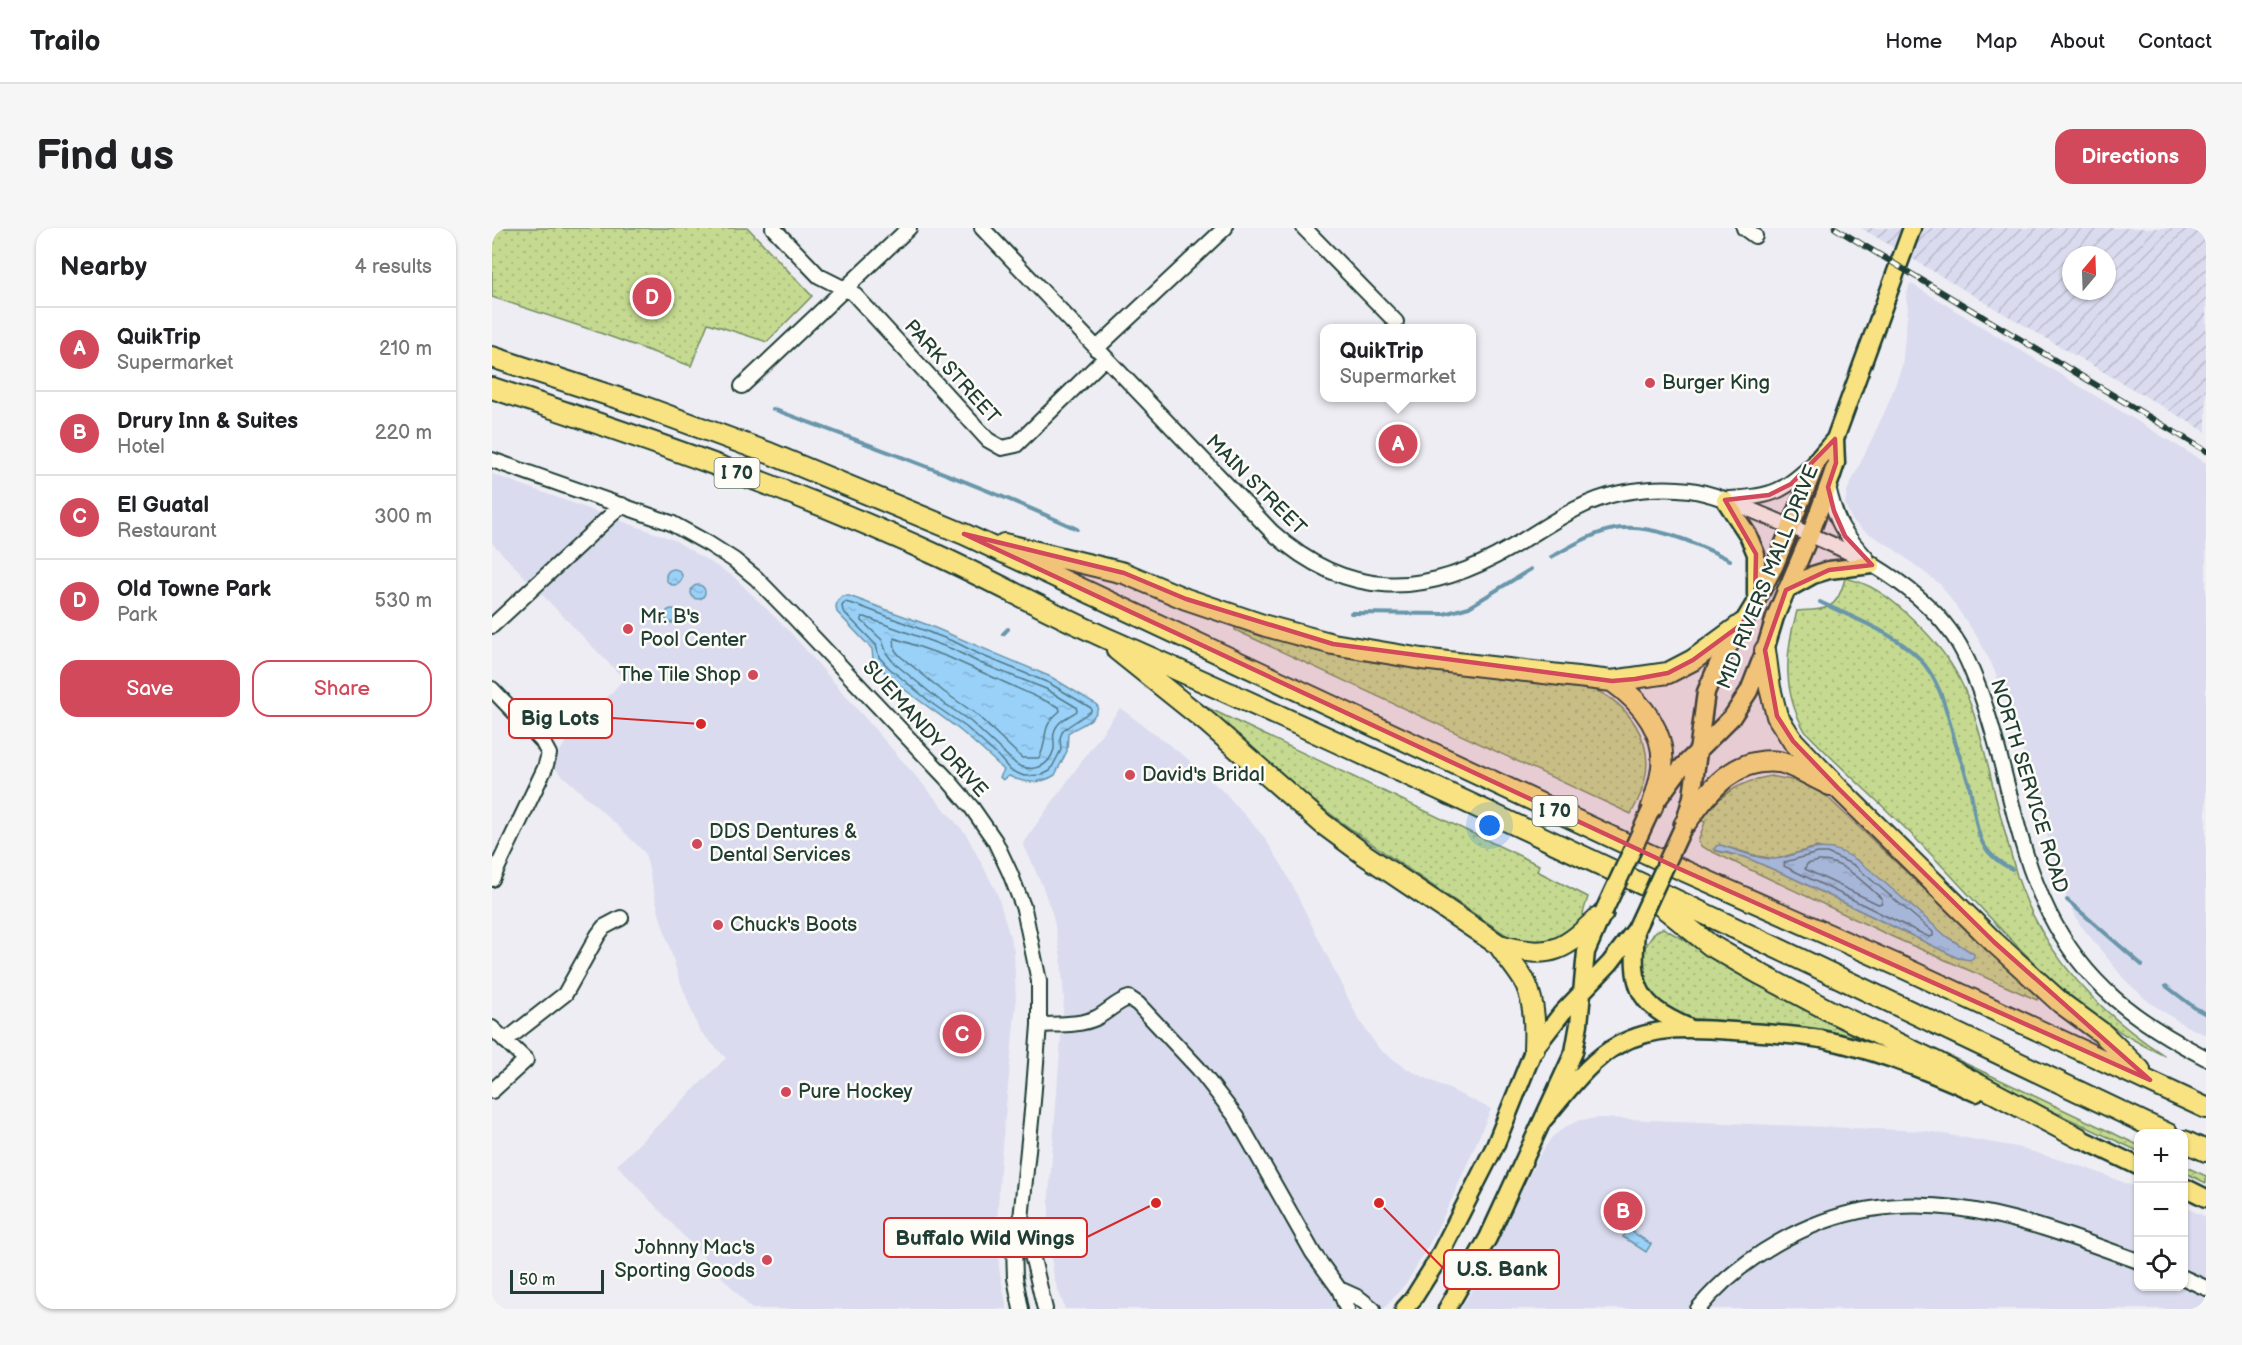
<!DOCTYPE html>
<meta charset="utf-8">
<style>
body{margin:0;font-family:"Balsamiq Sans",sans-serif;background:#f6f6f6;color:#202124}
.controls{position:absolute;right:18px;bottom:18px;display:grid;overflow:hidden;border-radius:12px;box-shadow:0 2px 4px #0004}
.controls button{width:54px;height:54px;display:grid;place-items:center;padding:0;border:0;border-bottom:2px solid #e0e0e0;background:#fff;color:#202124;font:30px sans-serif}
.compass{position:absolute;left:1570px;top:18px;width:54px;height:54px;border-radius:50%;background:#fff;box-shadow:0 2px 4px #0004;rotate:19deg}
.scale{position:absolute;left:18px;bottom:15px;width:94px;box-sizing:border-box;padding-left:6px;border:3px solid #1f3d34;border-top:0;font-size:16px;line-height:21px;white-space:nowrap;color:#1f3d34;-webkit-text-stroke:4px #fdfcf7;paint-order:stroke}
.you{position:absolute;left:998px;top:598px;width:21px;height:21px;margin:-15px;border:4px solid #fff;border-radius:50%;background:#1a73e8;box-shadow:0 0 0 9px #1a73e833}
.badge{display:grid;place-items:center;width:39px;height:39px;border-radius:50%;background:#d1495b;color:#fff;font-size:20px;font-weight:700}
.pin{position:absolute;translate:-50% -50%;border:3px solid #fff;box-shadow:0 2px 6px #0006}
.popup{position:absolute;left:828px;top:96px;width:156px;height:78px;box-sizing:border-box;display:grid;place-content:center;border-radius:12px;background:#fff;filter:drop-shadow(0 2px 4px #0005);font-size:20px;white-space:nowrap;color:#757577}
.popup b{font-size:22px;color:#202124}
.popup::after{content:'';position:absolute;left:50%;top:100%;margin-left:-12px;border:12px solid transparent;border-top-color:#fff}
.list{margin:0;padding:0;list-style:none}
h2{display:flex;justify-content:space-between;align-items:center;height:78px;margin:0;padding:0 24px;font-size:26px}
h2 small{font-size:20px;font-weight:400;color:#757577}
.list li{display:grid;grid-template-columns:39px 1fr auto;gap:18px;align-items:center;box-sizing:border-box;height:84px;padding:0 24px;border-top:2px solid #e0e0e0}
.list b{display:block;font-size:22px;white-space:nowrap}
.list p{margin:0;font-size:20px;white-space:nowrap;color:#757577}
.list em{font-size:20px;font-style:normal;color:#757577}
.actions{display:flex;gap:12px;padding:18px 24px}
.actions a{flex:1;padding:14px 0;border:2px solid #d1495b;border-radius:18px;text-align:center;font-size:21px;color:#d1495b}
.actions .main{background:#d1495b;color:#fff}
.icon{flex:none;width:33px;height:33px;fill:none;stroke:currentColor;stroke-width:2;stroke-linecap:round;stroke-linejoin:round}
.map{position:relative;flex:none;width:1714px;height:1081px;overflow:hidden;border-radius:18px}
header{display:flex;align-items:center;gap:36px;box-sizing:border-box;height:84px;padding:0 30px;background:#fff;border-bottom:2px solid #e0e0e0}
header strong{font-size:28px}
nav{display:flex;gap:33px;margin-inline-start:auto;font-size:21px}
.intro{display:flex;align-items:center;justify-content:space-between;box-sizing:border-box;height:144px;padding:0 36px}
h1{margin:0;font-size:42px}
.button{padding:15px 27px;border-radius:18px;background:#d1495b;color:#fff;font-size:21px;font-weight:700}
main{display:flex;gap:36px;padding:0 36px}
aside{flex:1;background:#fff;border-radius:18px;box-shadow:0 2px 4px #0004}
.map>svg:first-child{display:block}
.built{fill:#dadbee}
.industrial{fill:url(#industrial-furrows);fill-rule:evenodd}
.green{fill:url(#green-dots);stroke:#728c62;stroke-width:1.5;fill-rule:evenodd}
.water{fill:url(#water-ripples);stroke:#6996aa;stroke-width:1.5}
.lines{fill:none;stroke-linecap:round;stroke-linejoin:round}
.shore{stroke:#507883;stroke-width:1.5}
.stream{stroke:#6996aa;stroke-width:4}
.minor-casing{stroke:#1f3d34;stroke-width:18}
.major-casing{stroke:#1f3d34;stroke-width:21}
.highway-casing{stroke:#1f3d34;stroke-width:24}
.minor{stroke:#fdfcf7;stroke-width:14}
.major{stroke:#f8e281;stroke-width:16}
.highway{stroke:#f8e281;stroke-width:20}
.rail-casing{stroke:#1f3d34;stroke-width:6}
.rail{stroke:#fdfcf7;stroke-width:4;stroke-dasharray:11;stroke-linecap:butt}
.major-bridge-casing{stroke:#1f3d34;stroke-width:21;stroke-linecap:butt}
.major-bridge{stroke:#f8e281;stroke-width:16}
.marked{fill:#d1495b;fill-opacity:0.2;stroke:#d1495b;stroke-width:4.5;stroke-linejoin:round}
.poi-dot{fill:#d1495b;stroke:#fdfcf7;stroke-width:2}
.labels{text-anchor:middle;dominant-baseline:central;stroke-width:5;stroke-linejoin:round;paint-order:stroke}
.shield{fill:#fdfcf7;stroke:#62766e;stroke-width:1.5}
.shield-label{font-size:18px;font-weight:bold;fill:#1f3d34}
.street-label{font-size:20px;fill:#1f3d34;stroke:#fdfcf7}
.poi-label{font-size:20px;fill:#1f3d34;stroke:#fdfcf7;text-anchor:start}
.leader{fill:none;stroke:#d62828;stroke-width:2}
.callout-dot{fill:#d62828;stroke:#fdfcf7;stroke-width:2}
.callout{fill:#fdfcf7;stroke:#d62828;stroke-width:2}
.callout-label{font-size:21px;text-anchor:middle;font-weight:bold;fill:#1f3d34}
</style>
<header>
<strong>Trailo</strong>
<nav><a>Home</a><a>Map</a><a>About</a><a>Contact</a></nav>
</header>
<div class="intro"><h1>Find us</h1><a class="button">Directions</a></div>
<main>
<aside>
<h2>Nearby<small>4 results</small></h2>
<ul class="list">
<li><span class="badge">A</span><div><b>QuikTrip</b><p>Supermarket</p></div><em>210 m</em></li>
<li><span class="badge">B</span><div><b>Drury Inn &amp; Suites</b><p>Hotel</p></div><em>220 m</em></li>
<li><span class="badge">C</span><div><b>El Guatal</b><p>Restaurant</p></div><em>300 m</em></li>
<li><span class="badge">D</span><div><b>Old Towne Park</b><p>Park</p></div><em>530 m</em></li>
</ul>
<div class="actions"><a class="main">Save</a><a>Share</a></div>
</aside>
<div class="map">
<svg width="1714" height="1081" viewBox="0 0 1714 1081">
<defs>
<pattern id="industrial-furrows" width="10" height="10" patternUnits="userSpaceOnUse" patternTransform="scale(1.5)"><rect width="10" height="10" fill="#dadbee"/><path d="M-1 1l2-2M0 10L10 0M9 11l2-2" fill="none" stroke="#bbbdcd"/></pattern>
<pattern id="green-dots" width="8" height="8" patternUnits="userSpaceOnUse" patternTransform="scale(1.5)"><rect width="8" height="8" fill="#c5da90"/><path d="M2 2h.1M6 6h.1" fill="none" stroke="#a9bc7d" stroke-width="1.8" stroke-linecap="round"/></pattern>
<pattern id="water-ripples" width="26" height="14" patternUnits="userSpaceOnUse" patternTransform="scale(1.5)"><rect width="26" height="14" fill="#9ad1f9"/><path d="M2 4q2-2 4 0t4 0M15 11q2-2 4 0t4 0" fill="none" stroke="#84b4d6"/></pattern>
</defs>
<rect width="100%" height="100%" fill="#ededf3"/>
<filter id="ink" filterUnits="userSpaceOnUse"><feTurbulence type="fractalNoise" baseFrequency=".0167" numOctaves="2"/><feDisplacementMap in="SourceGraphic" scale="12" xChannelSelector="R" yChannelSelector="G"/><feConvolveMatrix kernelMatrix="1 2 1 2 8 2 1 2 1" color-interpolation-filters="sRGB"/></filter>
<g filter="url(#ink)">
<path class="built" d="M1418 55 1714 235V807L1692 797 1657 774 1633 752 1587 695 1563 644 1553 597 1517 479 1500 437 1486 410 1449 357 1398 318 1371 302 1360 292 1353 276 1355 263 1395 179 1410 138 1416 80 1414 70Z
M0 246 182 312 241 348 299 405 474 606 505 665 522 723 524 775 508 940 505 1002 507 1040 515 1081H260L125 937 234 830 207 802 187 750 167 685 153 625 125 597 60 538 71 518 132 451 0 315Z
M628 480 692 528 734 566 772 609 791 639 867 792 888 822 917 842 999 881 959 973 939 1013 916 1053 892 1081H573L562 1050 557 1008V968L572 771 569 730 561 688 550 657 531 615Z
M1109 890 1434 903 1525 919 1592 939 1646 960V1058H1692V979L1714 989V1081H968L988 1050 1046 930 1060 909 1073 899 1088 892Z"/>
<path class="industrial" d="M1369 0H1714V204L1504 81ZM1579 27H1615V63H1579Z"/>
<path class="green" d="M0 0H256L320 68 275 114 216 95 199 138 100 102 0 69Z
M1353 350C1377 355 1394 367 1412 383 1433 402 1454 424 1467 450 1482 479 1489 510 1497 541 1505 577 1515 612 1525 648 1550 725 1606 784 1673 828 1570 782 1504 692 1427 614 1390 576 1349 541 1313 503 1290 464 1293 424 1305 383 1335 381 1345 383 1353 350Z
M743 399 822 420 900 436 1103 462C1136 476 1162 513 1153 551 1151 563 1145 575 1139 586L743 402Z
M710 477 1047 637 1045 643 1096 669 1091 685 1092 690C1087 698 1082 701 1074 705 1053 717 1043 716 1019 710 955 667 890 625 828 578 787 546 749 512 710 477Z
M1279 548 1314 555 1331 565 1546 769 1545 772 1403 710 1210 619 1206 614 1213 594 1210 593C1225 566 1250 553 1279 548ZM1228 617 1265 628 1284 631 1325 619 1365 632 1455 709 1465 715 1466 730 1301 650 1253 629 1224 623Z
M1171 700 1290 768 1366 806 1364 809 1289 797 1194 790 1179 783 1166 774 1157 762 1150 739 1153 719 1163 704Z
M1333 769 1646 917V923L1453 833Z
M1692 938 1714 948V955L1692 944Z"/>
<path class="water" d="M174 349a8 8 0 1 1 16 0a8 8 0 1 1-16 0Z
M199 364a7 7 0 1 1 14 0a7 7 0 1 1-14 0Z
M357 368 436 397 559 449 604 476 606 479C604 493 586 498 576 505L575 523 563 547C549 556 532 556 517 548L511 552 508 549 512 542C499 529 484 516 470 504 442 481 409 463 385 436L381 431 380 421 345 384C343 378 344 373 350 368Z
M173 388a7 7 0 1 1 14 0a7 7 0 1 1-14 0Z
M1228 617C1245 622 1264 631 1282 631 1291 631 1301 626 1309 624 1338 615 1354 623 1377 641L1455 709 1482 726V729L1478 732 1466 730 1301 650 1253 629 1222 622 1224 618Z
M1136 1001 1159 1016 1154 1024 1131 1009Z"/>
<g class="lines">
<path class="shore" d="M353 374 365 377 463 414 491 428 557 455 594 477 599 480V483L571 502 568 510 569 522 558 543 550 547 532 548 518 542 506 528 474 499 442 477 397 440 387 429 384 417 351 383 350 378Z
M370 389H373L460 421 488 435 554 461 584 479 585 483C578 488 569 491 565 498 559 506 563 513 562 521 557 540 540 545 524 536L479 494 446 471 402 435 395 426 390 412 370 393Z
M402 410 456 429 567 479 568 483C546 501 558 510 547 530H530L484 486 452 464 408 428 403 422Z
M1326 625H1335L1362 637 1441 704V708L1437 709 1292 638 1293 634Z
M1327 633C1352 632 1372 655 1390 671V675L1386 676 1313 641 1315 636Z"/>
<path class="stream" d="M281 181C383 219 486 256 585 301
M1059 329C1078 319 1097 307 1118 302 1154 292 1206 316 1238 332
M1328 374C1361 390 1401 404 1427 430 1450 455 1455 486 1464 517 1468 530 1473 543 1477 556 1486 592 1479 622 1520 641
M859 385 952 386 977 379 1039 341
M511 406 516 401
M1575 672 1650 737
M1674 758 1703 780 1714 786"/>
<g class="minor-casing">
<path id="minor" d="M281 0 327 48 361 65 496 212 510 220 524 217 613 130
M490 0 780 304C856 373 934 370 1020 319 1054 299 1088 273 1128 265 1149 261 1176 259 1198 262 1225 266 1251 279 1276 289 1311 304 1348 318 1381 337 1409 354 1439 377 1458 403 1472 421 1481 445 1489 466 1515 538 1523 617 1557 685 1593 757 1645 794 1714 830
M812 0 904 94
M1252 0 1263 8
M604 121 733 0
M250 158 417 0
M0 232 179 295 217 316 242 332 264 350 302 389 457 553 480 580 503 613 518 645 532 681 547 753V797L541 873 529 991 522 1019 523 1050 529 1081
M1336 259C1345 296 1349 302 1375 331
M1238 271C1281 269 1293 263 1324 233
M0 398 130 277
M0 461 50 513 57 526 53 540 0 651
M547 797C565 796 587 798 604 790 616 784 624 774 637 770L646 776 706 840 744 889 821 1025 847 1061 855 1081
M0 800 34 832 0 863
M13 813 73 766 106 707 112 699 129 690
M529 991C540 1020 545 1050 553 1081
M1692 1050 1714 1060
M847 1061 867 1070 881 1081
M1206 1081C1228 1054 1257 1031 1287 1014 1410 944 1524 988 1646 1033"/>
</g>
<g class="major-casing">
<path id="major" d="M1233 272 1256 307 1264 326V367
M1294 362 1321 347 1337 342 1380 337
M1166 571 1188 541 1240 489 1257 463 1273 422 1283 389 1318 307 1339 250 1344 235 1343 211
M1194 590 1200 569 1214 464 1226 436 1263 375 1283 337 1326 231 1343 211 1420 0
M1144 702C1140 757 1142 776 1196 799
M1052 891C1074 866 1096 833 1126 817 1162 797 1203 800 1242 803 1271 805 1301 806 1329 811 1383 822 1434 842 1484 865
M1577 905 1646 938
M1692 959 1714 970
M912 1081 921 1071 943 1036 1003 918 1042 821 1070 785 1118 735 1144 701
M955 1081 996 1010 1082 824 1087 796 1094 724 1110 687"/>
</g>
<g class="highway-casing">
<path id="highway" d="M0 129 147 177 277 225 472 306 1188 641 1414 741 1714 880
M0 160C152 210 304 262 449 329 507 356 564 388 623 414 977 571 1326 740 1676 906
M512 316 632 345 694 371 774 398 841 416 930 431 1120 453 1176 445 1201 432 1250 396
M625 422 716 495 831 596 873 627 1007 717C1062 732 1072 722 1111 685
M1273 422 1278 460 1285 488 1301 513 1346 560 1502 714 1569 775 1610 805 1648 842
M1120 453C1150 474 1177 507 1169 546 1167 558 1163 570 1159 582
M1192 597C1216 565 1241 528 1287 534 1299 536 1325 551 1338 557
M1161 671 1218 717 1270 747 1340 784 1444 834 1587 910
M1007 717C1015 730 1027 743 1034 756 1043 777 1043 799 1042 821
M1692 913 1714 923"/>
</g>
<use href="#minor" class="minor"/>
<use href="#major" class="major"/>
<use href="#highway" class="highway"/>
<g class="rail-casing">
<path id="rail" d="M1343 0 1714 223"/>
</g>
<use href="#rail" class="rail"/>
<g class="major-bridge-casing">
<path id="major-bridge" d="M1111 685 1159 582
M1144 701 1192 597"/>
</g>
<use href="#major-bridge" class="major-bridge"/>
</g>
</g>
<path class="marked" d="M1343 211 1344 235 1336 259 1342 283 1353 308 1380 337 1337 342 1294 362 1273 422 1285 488 1301 513 1346 560 1502 714 1658 852 1188 641 472 306 632 345 694 371 841 416 1120 453 1143 451 1176 445 1201 432 1250 396 1263 375 1264 326 1233 272 1277 267 1299 256Z"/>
<g class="poi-dot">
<circle cx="1158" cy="155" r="6"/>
<circle cx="136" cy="401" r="6"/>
<circle cx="261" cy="447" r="6"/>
<circle cx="638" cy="547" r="6"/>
<circle cx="205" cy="616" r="6"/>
<circle cx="226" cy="697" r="6"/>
<circle cx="294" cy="864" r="6"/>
<circle cx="275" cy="1032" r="6"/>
</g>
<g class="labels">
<g class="shield">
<rect x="222.5" y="230" width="45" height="30" rx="4.5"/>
<rect x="1040.5" y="568" width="45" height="30" rx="4.5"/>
</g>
<g class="shield-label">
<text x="245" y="245">I 70</text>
<text x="1063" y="583">I 70</text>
</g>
<g class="street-label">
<text transform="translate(460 144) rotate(48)">PARK STREET</text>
<text transform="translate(764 257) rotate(45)">MAIN STREET</text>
<text transform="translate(1276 349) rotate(-68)">MID RIVERS MALL DRIVE</text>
<text transform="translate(433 501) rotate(48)">SUEMANDY DRIVE</text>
<text transform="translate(1537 558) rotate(73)">NORTH SERVICE ROAD</text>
</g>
<g class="poi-label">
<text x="1170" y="155">Burger King</text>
<text x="148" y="389">Mr. B's<tspan x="148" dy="23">Pool Center</tspan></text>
<text x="249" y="447" text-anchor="end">The Tile Shop</text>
<text x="650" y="547">David's Bridal</text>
<text x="217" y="604">DDS Dentures &amp;<tspan x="217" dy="23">Dental Services</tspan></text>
<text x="238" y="697">Chuck's Boots</text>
<text x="306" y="864">Pure Hockey</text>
<text x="263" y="1020" text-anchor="end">Johnny Mac's<tspan x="263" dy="23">Sporting Goods</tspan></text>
</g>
</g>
<path class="leader" d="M209 496L120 490M664 975L595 1009M887 975L952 1041"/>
<g class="callout-dot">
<circle cx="209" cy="496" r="6"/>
<circle cx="664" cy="975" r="6"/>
<circle cx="887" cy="975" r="6"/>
</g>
<g class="callout">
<rect x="17" y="471" width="103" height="39" rx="6"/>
<rect x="392" y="990" width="203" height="39" rx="6"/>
<rect x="952" y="1022" width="115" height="39" rx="6"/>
</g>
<g class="callout-label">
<text x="68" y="497">Big Lots</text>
<text x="493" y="1017">Buffalo Wild Wings</text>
<text x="1010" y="1048">U.S. Bank</text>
</g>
</svg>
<div class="controls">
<button>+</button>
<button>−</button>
<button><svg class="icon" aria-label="locate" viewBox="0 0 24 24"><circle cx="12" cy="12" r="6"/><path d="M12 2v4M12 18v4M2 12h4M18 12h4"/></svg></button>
</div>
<svg class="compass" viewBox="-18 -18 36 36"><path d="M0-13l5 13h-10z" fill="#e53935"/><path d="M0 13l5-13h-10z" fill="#757577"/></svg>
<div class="scale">50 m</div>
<div class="you"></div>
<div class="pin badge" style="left:906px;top:216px">A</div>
<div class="popup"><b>QuikTrip</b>Supermarket</div>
<div class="pin badge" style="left:1131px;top:983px">B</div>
<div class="pin badge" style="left:470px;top:806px">C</div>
<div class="pin badge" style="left:160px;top:69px">D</div>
</div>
</main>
